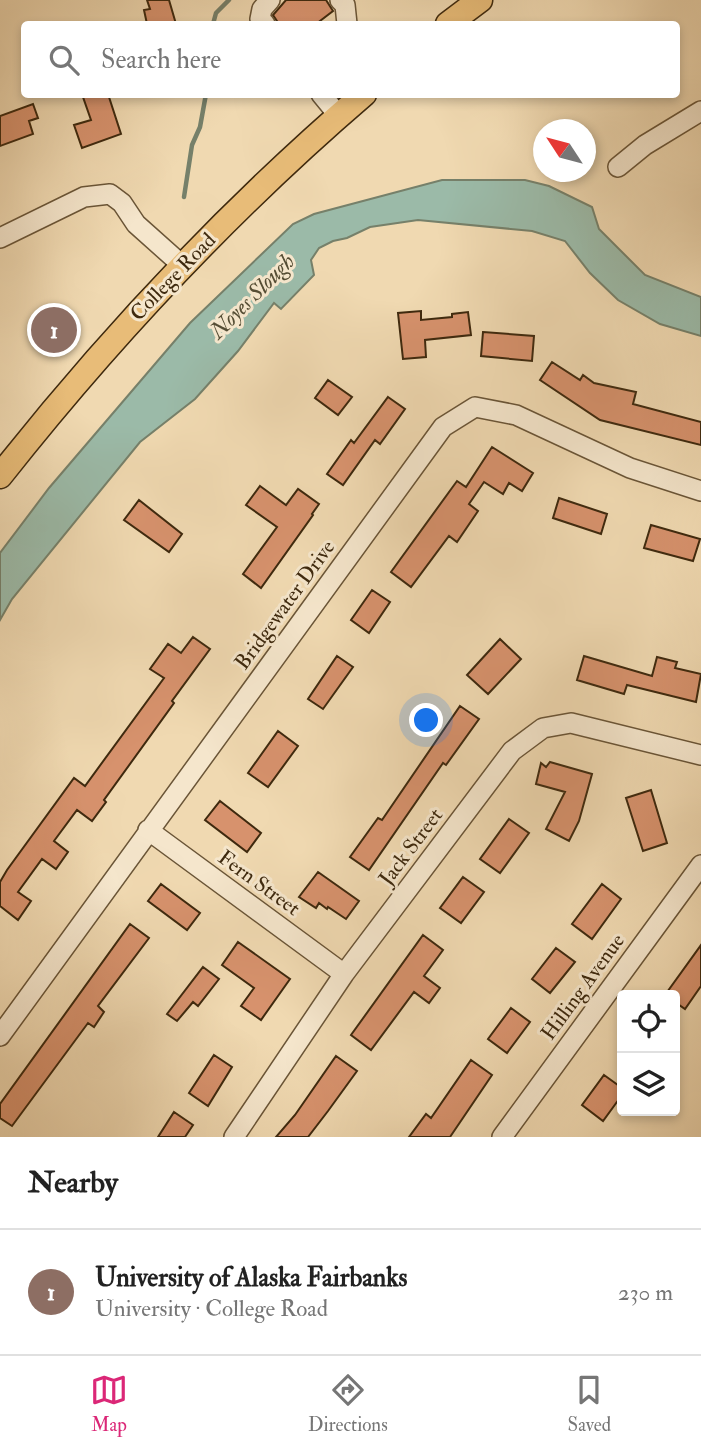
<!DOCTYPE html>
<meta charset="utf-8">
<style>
body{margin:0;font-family:"IM FELL Double Pica",serif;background:#f2f2f2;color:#222}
.controls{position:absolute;right:21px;bottom:21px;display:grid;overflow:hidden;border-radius:7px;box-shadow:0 4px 10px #0003}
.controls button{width:63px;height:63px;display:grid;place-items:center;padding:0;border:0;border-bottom:2px solid #e0e0e0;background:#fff;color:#222;font:35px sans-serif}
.compass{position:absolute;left:533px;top:119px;width:63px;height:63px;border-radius:50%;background:#fff;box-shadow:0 4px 10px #0003;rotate:306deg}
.you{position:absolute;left:427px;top:721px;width:24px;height:24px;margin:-18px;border:5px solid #fff;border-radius:50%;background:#1a73e8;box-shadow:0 0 0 10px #1a73e833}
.badge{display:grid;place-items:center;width:46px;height:46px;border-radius:50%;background:#db2777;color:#fff;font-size:23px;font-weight:700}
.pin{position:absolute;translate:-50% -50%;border:4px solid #fff;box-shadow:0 2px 7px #0006}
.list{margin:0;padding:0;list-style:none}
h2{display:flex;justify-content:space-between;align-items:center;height:91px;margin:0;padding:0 28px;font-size:30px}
h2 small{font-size:23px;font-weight:400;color:#767676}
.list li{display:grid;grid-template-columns:46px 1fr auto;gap:21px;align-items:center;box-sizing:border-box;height:126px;padding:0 28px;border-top:2px solid #e0e0e0}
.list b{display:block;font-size:26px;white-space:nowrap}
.list p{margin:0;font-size:23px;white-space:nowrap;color:#767676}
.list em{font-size:23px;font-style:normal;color:#767676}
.icon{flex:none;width:38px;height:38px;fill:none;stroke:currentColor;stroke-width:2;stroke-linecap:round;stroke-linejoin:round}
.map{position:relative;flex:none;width:701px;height:1137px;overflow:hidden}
.search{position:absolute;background:#fff;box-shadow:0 4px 10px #0003;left:21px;right:21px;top:21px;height:77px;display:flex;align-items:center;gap:18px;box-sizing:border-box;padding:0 24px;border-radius:7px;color:#767676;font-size:26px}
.sheet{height:217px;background:#fff}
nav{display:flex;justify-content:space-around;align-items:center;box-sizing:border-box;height:98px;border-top:2px solid #e0e0e0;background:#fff;font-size:19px;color:#767676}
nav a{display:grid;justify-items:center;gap:4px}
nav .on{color:#db2777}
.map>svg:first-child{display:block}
.water{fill:#9bbaa8;stroke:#76806a;stroke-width:2}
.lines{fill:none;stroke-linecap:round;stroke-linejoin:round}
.stream{stroke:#76806a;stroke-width:4.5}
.building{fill:#d7926d;stroke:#3e290e;stroke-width:2}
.minor-casing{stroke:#6a5537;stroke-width:22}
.major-casing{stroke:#3e290e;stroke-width:27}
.minor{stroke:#f5e6cc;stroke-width:19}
.major{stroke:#e8bc78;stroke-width:24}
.labels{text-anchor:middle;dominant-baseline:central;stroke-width:6;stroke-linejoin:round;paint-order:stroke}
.street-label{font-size:21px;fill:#3e290e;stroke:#f5e6cc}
.water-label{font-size:23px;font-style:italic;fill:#554d34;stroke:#f5e6cc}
</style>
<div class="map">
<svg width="701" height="1137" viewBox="0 0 701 1137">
<rect width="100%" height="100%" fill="#f0d9b1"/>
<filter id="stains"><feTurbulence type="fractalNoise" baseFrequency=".00286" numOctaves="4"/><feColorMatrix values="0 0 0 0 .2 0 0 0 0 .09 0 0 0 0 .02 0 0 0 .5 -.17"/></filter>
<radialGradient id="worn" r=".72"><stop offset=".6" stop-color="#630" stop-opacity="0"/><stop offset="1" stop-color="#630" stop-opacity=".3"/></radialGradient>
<path class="water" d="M442 180H525L549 186 592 207 599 229 645 275 701 297V336L660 324 618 300 590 273 565 241 532 231 418 220 370 227 347 238 333 241 319 248 311 260 314 275 281 309 274 303 238 351 195 399 140 442 12 599 0 620V553L49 488 190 323 293 224 314 214Z"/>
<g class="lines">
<path class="stream" d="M213 24 216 13 229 0
M184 197 192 145 200 127 206 94"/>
</g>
<path class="building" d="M147 0H169L176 24H147L144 10 150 9Z
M286 0H326L333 11 316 24H279L273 15Z
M91 94H108L121 134 82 148 74 125 91 120 83 97Z
M33 104 38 118 29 121 33 134 0 146V116Z
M421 311V320L452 317V314L468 312 471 335 425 340 426 357 403 359 398 313Z
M483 332 534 336 532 361 481 356Z
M552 362 580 380 583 375 594 383 636 392 633 404 701 422V445L600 420 540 380Z
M328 380 352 397 338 415 315 398Z
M388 397 405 409 380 444 375 440 343 485 327 474 351 440 354 443Z
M492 447 533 473 522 491 509 483 503 494 484 482 469 504 478 511 457 542 449 536 411 587 391 572 457 481 466 487Z
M260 486 286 505 298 489 319 504 312 514 313 515 261 588 243 574 277 527 246 505Z
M559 498 607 514 601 534 553 518Z
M139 500 182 534 169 552 124 520Z
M651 525 700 539 693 561 644 548Z
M372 590 390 602 369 633 351 620Z
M193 637 210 649 172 701 174 703 104 800 106 802 92 821 77 810 54 841 68 852 56 869 42 859 18 892 31 901 18 920 0 906V882L7 870 74 778 85 786 164 678 150 669 168 644 181 653Z
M500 639 521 659 488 694 467 675Z
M337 656 353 667 323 709 308 699Z
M584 656 652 676 657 657 677 662 675 668 701 674 696 702 627 685 624 694 577 680Z
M460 706 479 719 446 765 443 763 369 870 350 857 378 818 382 820Z
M278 731 298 746 268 787 248 773Z
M550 762 592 774 579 821 569 841 546 829 565 792 536 784 541 763 546 767Z
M651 790 667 843 643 851 626 798Z
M220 801 261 833 247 852 205 820Z
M509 819 529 833 500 873 480 859Z
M318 872 359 901 346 919 328 907 327 909 319 903 316 908 299 897Z
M463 877 484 892 461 923 440 908Z
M161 884 200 913 187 930 148 901Z
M602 884 621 899 592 939 572 924Z
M130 924 149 938 98 1006 104 1012 94 1027 88 1023 12 1126 0 1118V1104Z
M423 935 443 950 424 976 440 988 429 1003 414 992 371 1050 351 1035Z
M238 942 290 979 261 1020 241 1006 254 988 222 965Z
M701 945V986L685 1009 675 1002V995H665Z
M556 948 575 962 550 993 532 979Z
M203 967 219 979 198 1006 193 1002 177 1021 167 1014Z
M511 1008 530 1022 507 1053 488 1039Z
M214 1055 232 1067 208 1106 189 1093Z
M336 1056 357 1071 328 1111 308 1137H276L295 1115Z
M471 1060 492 1075 450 1137H409L426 1114 431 1118Z
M604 1075 622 1088V1095L603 1121 582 1105Z
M174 1112 193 1125 185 1137H158Z"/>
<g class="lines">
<g class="minor-casing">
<path id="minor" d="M340 0 345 5 347 24
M265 24 260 19 262 9 270 0
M321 94 339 116
M618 167 645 145 701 111
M0 238 84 197 110 194 122 203 136 224 183 266
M148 830 344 974
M0 1036 443 427 475 407 516 415 630 468 701 491
M234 1137 344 974 512 751 543 728 571 723 701 755
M502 1137 701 865"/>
</g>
<g class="major-casing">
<path id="major" d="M448 24 480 0
M0 476C109 338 230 209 364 94"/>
</g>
<use href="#minor" class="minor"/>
<use href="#major" class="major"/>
</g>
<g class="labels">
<g class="street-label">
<text transform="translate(173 277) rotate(-46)">College Road</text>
<text transform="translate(285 605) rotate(-54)">Bridgewater Drive</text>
<text transform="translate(411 847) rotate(-53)">Jack Street</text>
<text transform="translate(259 883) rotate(36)">Fern Street</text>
<text transform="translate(583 987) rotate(-54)">Hilling Avenue</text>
</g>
<g class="water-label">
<text transform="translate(252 296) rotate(-45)">Noyes Slough</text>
</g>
</g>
<rect width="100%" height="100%" filter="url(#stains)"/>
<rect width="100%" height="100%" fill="url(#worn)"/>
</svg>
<div class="controls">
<button><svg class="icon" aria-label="locate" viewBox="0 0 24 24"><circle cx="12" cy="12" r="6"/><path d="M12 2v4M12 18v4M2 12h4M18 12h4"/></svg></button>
<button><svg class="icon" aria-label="layers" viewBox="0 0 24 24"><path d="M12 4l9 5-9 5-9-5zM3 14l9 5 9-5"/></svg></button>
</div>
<svg class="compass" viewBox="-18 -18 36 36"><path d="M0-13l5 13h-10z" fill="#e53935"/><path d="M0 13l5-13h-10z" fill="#767676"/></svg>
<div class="you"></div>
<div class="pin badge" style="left:54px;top:330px;background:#8d6e63">1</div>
<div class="search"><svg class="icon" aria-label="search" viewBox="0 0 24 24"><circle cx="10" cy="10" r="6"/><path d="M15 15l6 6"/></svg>Search here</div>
</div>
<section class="sheet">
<h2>Nearby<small></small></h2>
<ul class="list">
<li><span class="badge" style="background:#8d6e63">1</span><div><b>University of Alaska Fairbanks</b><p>University · College Road</p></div><em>230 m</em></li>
</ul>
</section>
<nav>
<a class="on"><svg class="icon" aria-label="map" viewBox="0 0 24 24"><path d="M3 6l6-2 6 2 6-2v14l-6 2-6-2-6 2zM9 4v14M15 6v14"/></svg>Map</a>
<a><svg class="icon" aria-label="directions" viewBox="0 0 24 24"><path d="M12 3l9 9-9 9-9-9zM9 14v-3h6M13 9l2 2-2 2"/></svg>Directions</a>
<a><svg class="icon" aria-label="saved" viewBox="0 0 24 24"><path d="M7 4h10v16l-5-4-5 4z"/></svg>Saved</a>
</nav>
